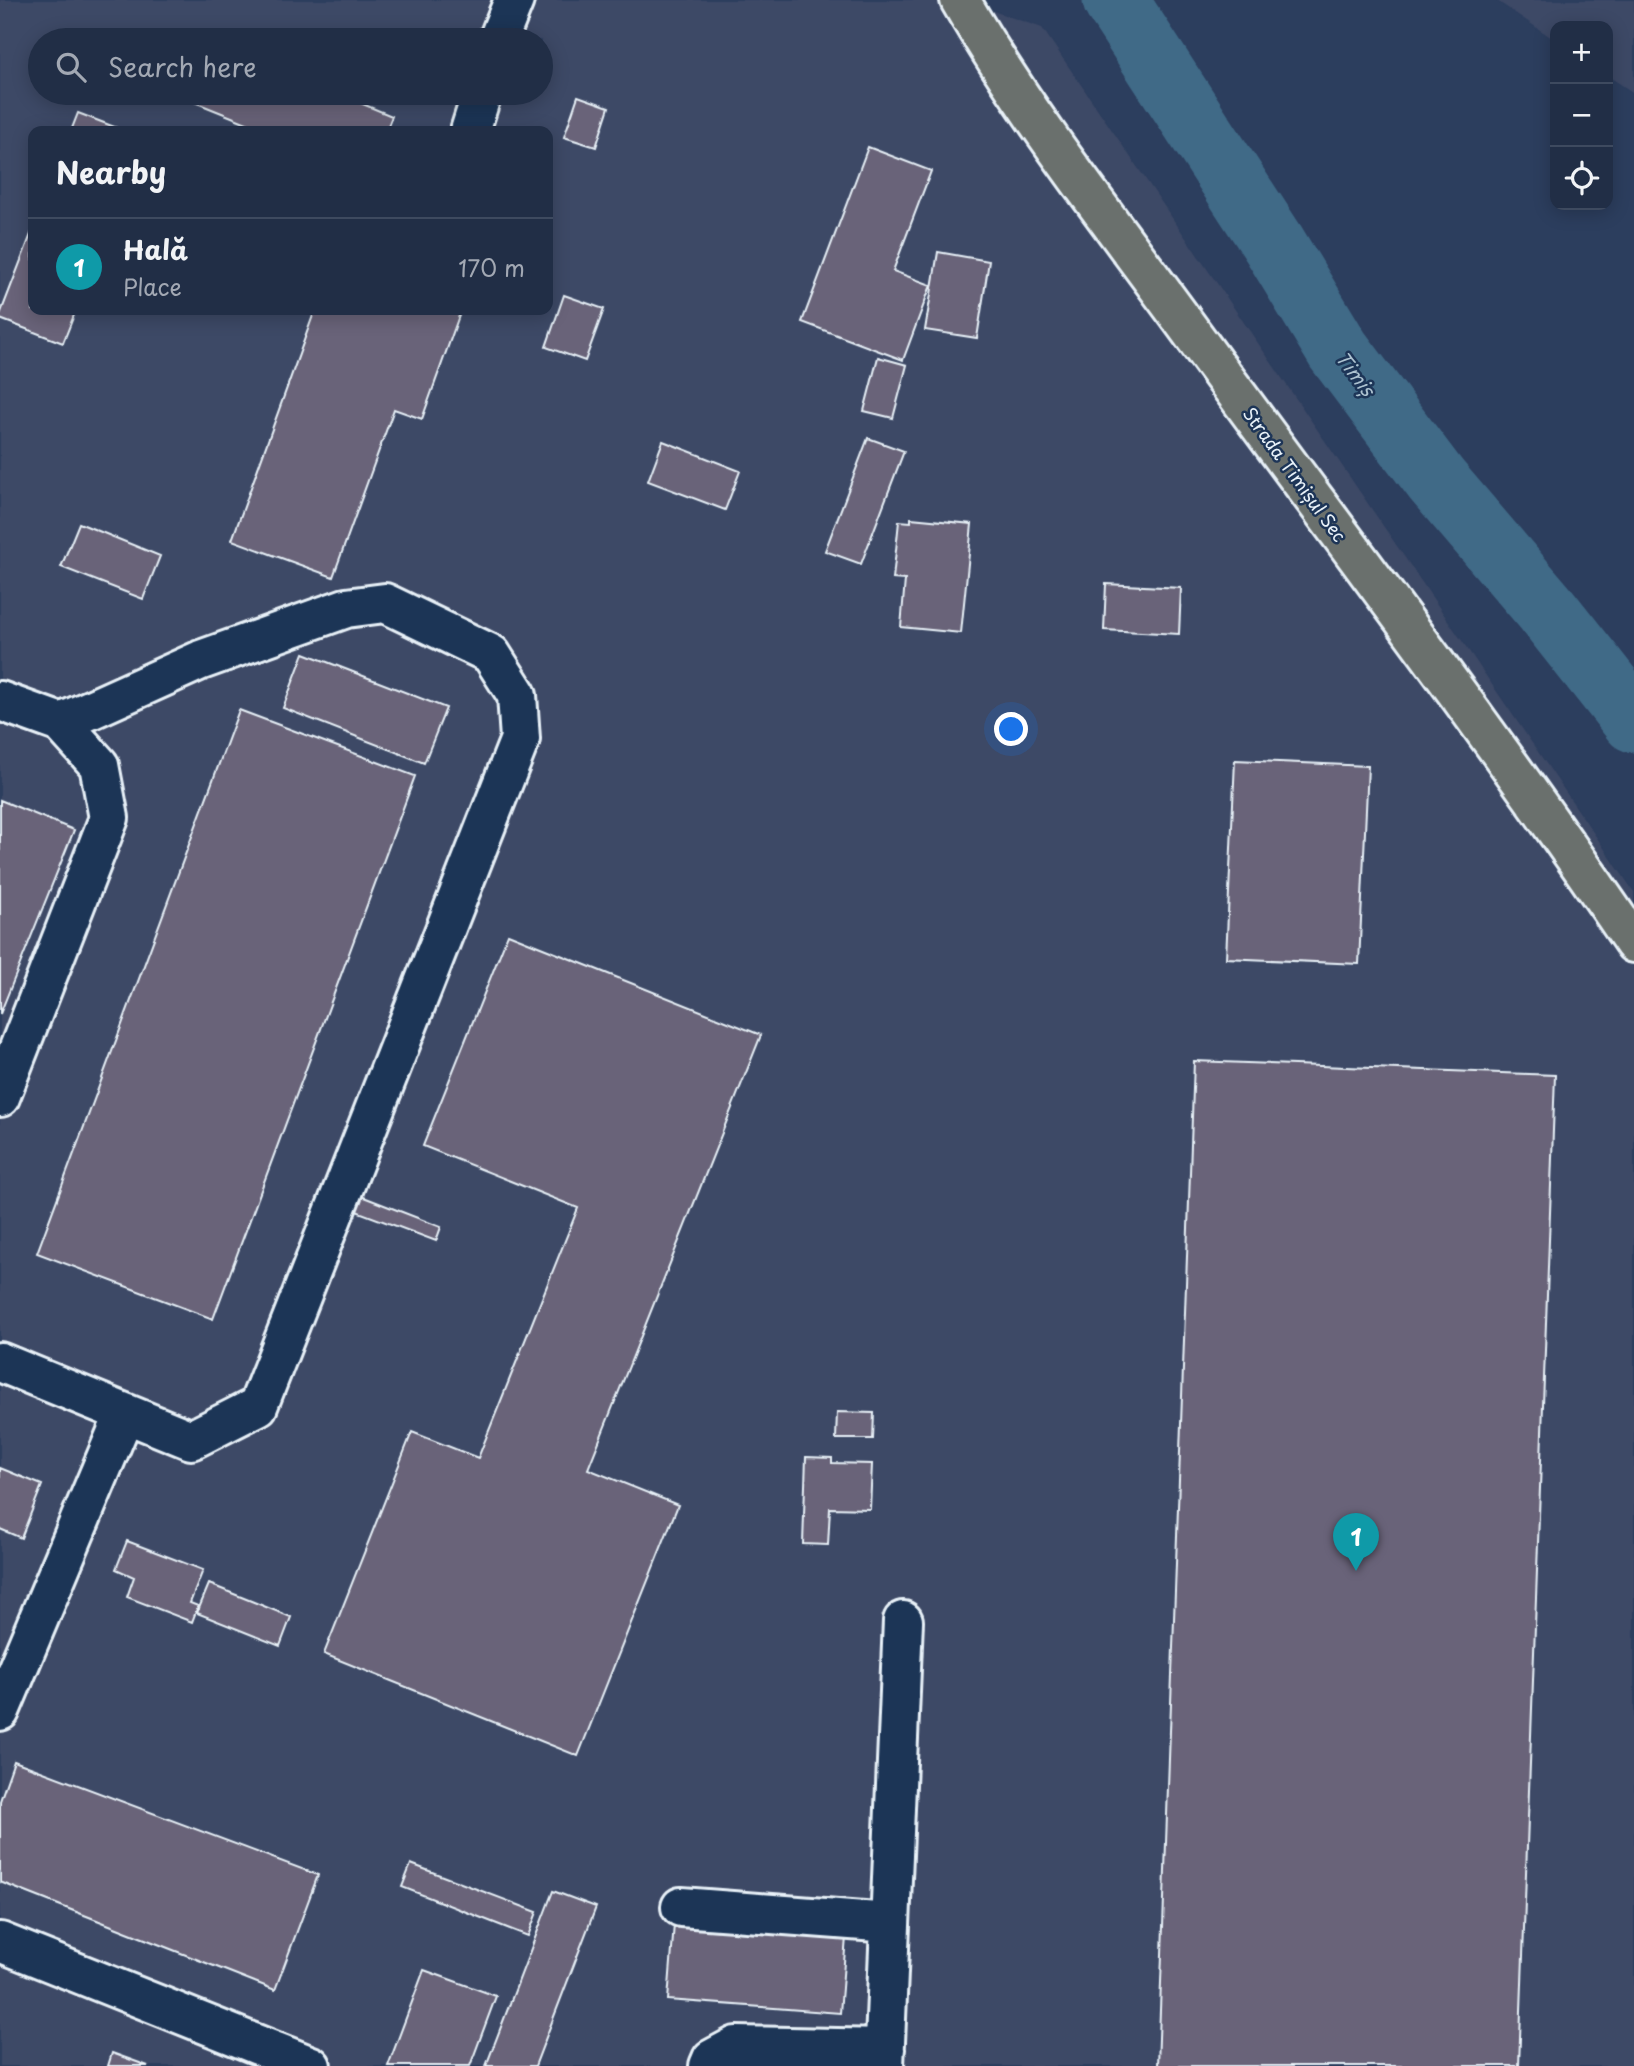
<!DOCTYPE html>
<meta charset="utf-8">
<style>
body{margin:0;font-family:"Playpen Sans",sans-serif;background:#29364d;color:#f1f3f6}
.controls{position:absolute;right:21px;top:21px;display:grid;overflow:hidden;border-radius:14px;box-shadow:0 4px 18px #0003}
.controls button{width:63px;height:63px;display:grid;place-items:center;padding:0;border:0;border-bottom:2px solid #3e4a5f;background:#212e46;color:#f1f3f6;font:35px sans-serif}
.you{position:absolute;left:1012px;top:730px;width:24px;height:24px;margin:-18px;border:5px solid #fff;border-radius:50%;background:#1a73e8;box-shadow:0 0 0 10px #1a73e833}
.badge{display:grid;place-items:center;width:46px;height:46px;border-radius:50%;background:#ffd166;color:#fff;font-size:23px;font-weight:700}
.pin{position:absolute;translate:-50% -58px;filter:drop-shadow(0 2px 4px #0008)}
.pin::after{content:'';position:absolute;top:37px;width:24px;height:21px;background:inherit;clip-path:polygon(0 0,100% 0,50% 100%)}
.list{margin:0;padding:0;list-style:none}
h2{display:flex;justify-content:space-between;align-items:center;height:91px;margin:0;padding:0 28px;font-size:30px}
h2 small{font-size:23px;font-weight:400;color:#a2a8b3}
.list li{display:grid;grid-template-columns:46px 1fr auto;gap:21px;align-items:center;box-sizing:border-box;height:98px;padding:0 28px;border-top:2px solid #3e4a5f}
.list b{display:block;font-size:26px;white-space:nowrap}
.list p{margin:0;font-size:23px;white-space:nowrap;color:#a2a8b3}
.list em{font-size:23px;font-style:normal;color:#a2a8b3}
.icon{flex:none;width:38px;height:38px;fill:none;stroke:currentColor;stroke-width:2;stroke-linecap:round;stroke-linejoin:round}
.map{position:relative;flex:none;width:1634px;height:2066px;overflow:hidden}
.search{position:absolute;background:#212e46;box-shadow:0 4px 18px #0003;left:28px;top:28px;width:525px;height:77px;display:flex;align-items:center;gap:18px;box-sizing:border-box;padding:0 24px;border-radius:38px;color:#a2a8b3;font-size:26px}
.panel{position:absolute;background:#212e46;box-shadow:0 4px 18px #0003;left:28px;top:126px;width:525px;height:189px;border-radius:14px}
.map>svg:first-child{display:block}
.built{fill:#3e4966;fill-rule:evenodd}
.lines{fill:none;stroke-linecap:round;stroke-linejoin:round}
.river{stroke:#406b87;stroke-width:65}
.building{fill:#696479;stroke:#e8f1f8;stroke-width:2}
.minor-casing{stroke:#e8f1f8;stroke-width:44}
.major-casing{stroke:#e8f1f8;stroke-width:44}
.minor{stroke:#1d3557;stroke-width:38}
.major{stroke:#6a706d;stroke-width:38}
.labels{text-anchor:middle;dominant-baseline:central;stroke-width:5;stroke-linejoin:round;paint-order:stroke}
.street-label{font-size:18px;fill:#e8f1f8;stroke:#1d3557}
.water-label{font-size:19px;font-style:italic;fill:#adc2d0;stroke:#1d3557}
</style>
<div class="map">
<svg width="1634" height="2066" viewBox="0 0 1634 2066">
<rect width="100%" height="100%" fill="#2c3e5e"/>
<filter id="ink" filterUnits="userSpaceOnUse"><feTurbulence type="fractalNoise" baseFrequency=".0143" numOctaves="2"/><feDisplacementMap in="SourceGraphic" scale="14" xChannelSelector="R" yChannelSelector="G"/><feConvolveMatrix kernelMatrix="1 2 1 2 8 2 1 2 1" color-interpolation-filters="sRGB"/></filter>
<g filter="url(#ink)">
<path class="built" d="M0 0H961L1042 28 1634 892V2066H0ZM40 40H541V93H40ZM33 131H548V310H33Z
M1496 0H1634V93L1608 76V26H1555V40Z"/>
<g class="lines">
<path class="river" d="M1115 0 1274 244 1338 350 1436 480 1547 610 1634 720"/>
</g>
<path class="building" d="M189 32 208 40H185Z
M172 93H336L392 116 386 131H267Z
M578 96 609 107 596 147 564 137Z
M78 113 125 131H71Z
M868 147 931 171 893 271 931 285 903 360 802 322Z
M33 229V310H76L63 343 0 319V315Z
M938 252 989 261 977 338 925 330Z
M564 295 604 309 585 361 546 347Z
M315 310H461L422 419 394 409 333 577 232 540Z
M878 357 907 365 893 418 864 411Z
M868 438 904 451 861 564 825 551Z
M663 441 740 471 725 510 648 481Z
M911 518 972 524 961 633 901 627 905 580 893 579 899 521 911 522Z
M79 523 160 556 143 599 61 567Z
M1106 584 1181 588 1179 634 1104 630Z
M304 653 446 708 424 763 283 708Z
M239 710 415 776 213 1319 37 1253Z
M1235 760 1368 766 1359 964 1226 958Z
M0 800 74 830 0 1014Z
M508 934 761 1035 588 1469 678 1505 578 1756 324 1654 412 1432 478 1458 578 1208 423 1146Z
M1194 1061 1555 1075 1519 2066H1158Z
M361 1196 441 1227 436 1241 356 1211Z
M837 1412 874 1413 873 1439H836Z
M806 1457 832 1458V1463L872 1464 870 1509 830 1508 828 1545 803 1544Z
M0 1468 42 1485 21 1538 0 1529Z
M127 1541 203 1570 190 1603 198 1606 192 1622 127 1597 134 1577 116 1569Z
M209 1584 291 1617 280 1646 197 1613Z
M14 1761 318 1875 275 1990 0 1882V1801Z
M411 1864 537 1912 528 1936 402 1887Z
M553 1891 596 1907 535 2066H486Z
M674 1924 846 1937 840 2013 668 2000Z
M424 1970 496 1996 470 2066H388Z
M112 2053 148 2066H108Z"/>
<g class="lines">
<g class="minor-casing">
<path id="minor" d="M498 40 514 0
M470 131 482 93
M0 701 61 723 99 765 109 818 0 1097
M0 1362 191 1440 258 1406 520 739 517 695 491 654 385 603 346 608 201 660 61 723
M0 1711 125 1413
M681 1907 890 1923
M0 1942 311 2066
M709 2066 712 2059 736 2046 885 2049
M884 2066 903 1621"/>
</g>
<g class="major-casing">
<path id="major" d="M960 0C1025 113 1106 216 1183 321 1334 528 1490 731 1634 943"/>
</g>
<use href="#minor" class="minor"/>
<use href="#major" class="major"/>
</g>
</g>
<g class="labels">
<g class="street-label">
<text transform="translate(1295 474) rotate(54)">Strada Timișul Sec</text>
</g>
<g class="water-label">
<text transform="translate(1356 373) rotate(53)">Timiș</text>
</g>
</g>
</svg>
<div class="controls">
<button>+</button>
<button>−</button>
<button><svg class="icon" aria-label="locate" viewBox="0 0 24 24"><circle cx="12" cy="12" r="6"/><path d="M12 2v4M12 18v4M2 12h4M18 12h4"/></svg></button>
</div>
<div class="you"></div>
<div class="pin badge" style="left:1356px;top:1571px;background:#0f9aa8">1</div>
<div class="search"><svg class="icon" aria-label="search" viewBox="0 0 24 24"><circle cx="10" cy="10" r="6"/><path d="M15 15l6 6"/></svg>Search here</div>
<section class="panel">
<h2>Nearby<small></small></h2>
<ul class="list">
<li><span class="badge" style="background:#0f9aa8">1</span><div><b>Hală</b><p>Place</p></div><em>170 m</em></li>
</ul>
</section>
</div>
